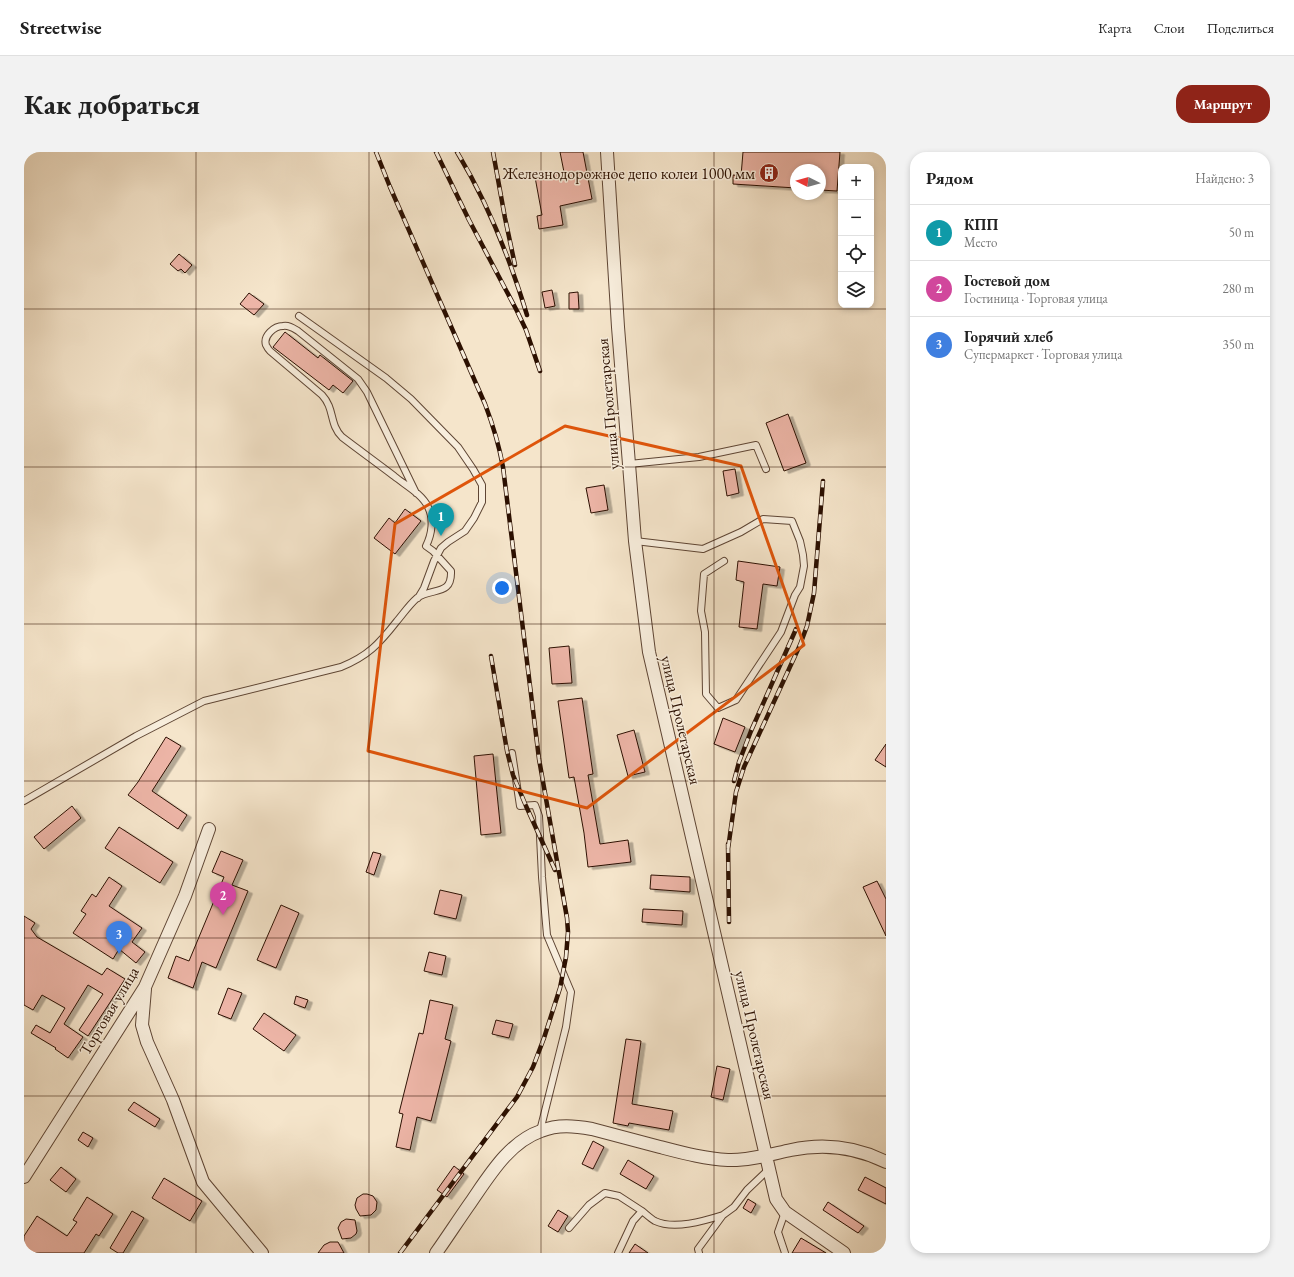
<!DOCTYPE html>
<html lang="ru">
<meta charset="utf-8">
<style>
body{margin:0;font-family:"EB Garamond",serif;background:#f2f2f2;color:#222}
.controls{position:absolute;right:12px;top:12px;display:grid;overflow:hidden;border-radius:8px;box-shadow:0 2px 6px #0003}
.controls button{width:36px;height:36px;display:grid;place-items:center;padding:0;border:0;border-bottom:1px solid #e0e0e0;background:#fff;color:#222;font:20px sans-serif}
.compass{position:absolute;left:766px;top:12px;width:36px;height:36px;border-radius:50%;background:#fff;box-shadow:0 2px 6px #0003;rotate:276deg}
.you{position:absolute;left:478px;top:436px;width:14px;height:14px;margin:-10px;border:3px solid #fff;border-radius:50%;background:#1a73e8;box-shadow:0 0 0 6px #1a73e833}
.badge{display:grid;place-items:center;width:26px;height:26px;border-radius:50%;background:#8f2418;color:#fff;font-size:13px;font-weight:700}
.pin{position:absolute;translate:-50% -33px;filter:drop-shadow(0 1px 2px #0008)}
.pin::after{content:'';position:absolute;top:21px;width:14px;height:12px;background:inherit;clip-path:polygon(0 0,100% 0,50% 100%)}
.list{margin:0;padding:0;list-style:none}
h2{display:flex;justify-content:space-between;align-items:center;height:52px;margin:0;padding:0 16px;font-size:17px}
h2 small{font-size:13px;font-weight:400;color:#767676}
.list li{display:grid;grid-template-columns:26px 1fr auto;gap:12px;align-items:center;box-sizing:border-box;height:56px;padding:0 16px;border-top:1px solid #e0e0e0}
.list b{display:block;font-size:15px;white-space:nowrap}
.list p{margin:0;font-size:13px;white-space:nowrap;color:#767676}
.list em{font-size:13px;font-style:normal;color:#767676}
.icon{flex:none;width:22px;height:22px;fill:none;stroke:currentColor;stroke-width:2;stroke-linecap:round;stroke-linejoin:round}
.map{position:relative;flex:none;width:862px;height:1101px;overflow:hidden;border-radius:16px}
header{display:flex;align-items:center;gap:24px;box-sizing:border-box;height:56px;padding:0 20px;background:#fff;border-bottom:1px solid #e0e0e0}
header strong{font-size:19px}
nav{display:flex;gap:22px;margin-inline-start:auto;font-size:14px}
.intro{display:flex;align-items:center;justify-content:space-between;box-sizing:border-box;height:96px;padding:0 24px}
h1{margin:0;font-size:28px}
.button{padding:10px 18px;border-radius:16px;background:#8f2418;color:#fff;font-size:14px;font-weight:700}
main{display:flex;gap:24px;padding:0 24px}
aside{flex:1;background:#fff;border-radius:16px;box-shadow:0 2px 6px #0003}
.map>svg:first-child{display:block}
.building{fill:#edb5a7;stroke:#2c1001;filter:url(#shadow)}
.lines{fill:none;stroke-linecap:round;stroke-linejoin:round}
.lane-casing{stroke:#5e4534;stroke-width:8}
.street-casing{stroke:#5e4534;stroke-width:14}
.lane{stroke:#f8eedd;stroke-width:6}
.street{stroke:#f8eedd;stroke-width:12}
.rail-casing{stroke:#2c1001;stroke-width:4.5}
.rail{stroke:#f8eedd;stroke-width:3;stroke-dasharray:9;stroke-linecap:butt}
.marked{fill:none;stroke:#df550b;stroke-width:3;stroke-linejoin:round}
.grid{fill:none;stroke:#2c1001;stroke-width:1;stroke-opacity:0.55}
.labels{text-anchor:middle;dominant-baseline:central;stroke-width:3;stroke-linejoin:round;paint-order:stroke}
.poi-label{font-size:16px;fill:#2c1001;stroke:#f8eedd;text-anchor:end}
.street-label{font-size:16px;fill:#2c1001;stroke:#f8eedd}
</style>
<header>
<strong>Streetwise</strong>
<nav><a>Карта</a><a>Слои</a><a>Поделиться</a></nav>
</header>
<div class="intro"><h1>Как добраться</h1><a class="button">Маршрут</a></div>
<main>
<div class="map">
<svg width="862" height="1101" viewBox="0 0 862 1101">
<defs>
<filter id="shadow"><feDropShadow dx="4.5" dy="2.5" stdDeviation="0" flood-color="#0004"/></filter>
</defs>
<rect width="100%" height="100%" fill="#f5e5cb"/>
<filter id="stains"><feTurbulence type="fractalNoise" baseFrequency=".005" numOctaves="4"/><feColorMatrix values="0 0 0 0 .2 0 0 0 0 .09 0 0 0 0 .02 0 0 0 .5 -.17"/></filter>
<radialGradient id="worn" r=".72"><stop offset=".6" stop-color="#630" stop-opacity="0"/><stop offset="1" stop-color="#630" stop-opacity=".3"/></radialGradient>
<path class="building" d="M536 0H559L568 47 536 54 539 73 515 77 513 64 518 63 511 25 540 20Z
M719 0H816L813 39 796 38V18H772V36L709 32V23L717 24Z
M155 102 168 113 161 121 157 117 154 119 146 112Z
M528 138 531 154 521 156 518 140Z
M554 140 555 157H545V141Z
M225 141 240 152 230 163 216 152Z
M261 180 294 206 296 203 329 229 319 241 309 233 305 238 249 195Z
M764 262 782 311 760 319 742 271Z
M711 317 715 341 703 344 699 319Z
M580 333 584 358 567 361 562 336Z
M381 357 397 369 371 402 350 386 365 366 371 371Z
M714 409 756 415 753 434 739 432 733 477 715 475 720 430 712 428Z
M545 494 548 531 528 532 525 496Z
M558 546 569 622 564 623 576 692 604 688 607 710 564 715 560 681 550 625 545 626 534 549Z
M699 566 721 575 711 600 690 592Z
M610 578 621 620 604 624 593 583Z
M142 585 157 594 128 639 163 663 154 677 104 643 114 630Z
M862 592V615L851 608Z
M469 602 477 681 457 683 450 604Z
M48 654 57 666 20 697 10 685Z
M95 675 149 710 136 731 81 696Z
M197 699 219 708 208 733 224 739 192 816 178 810 169 836 144 826 152 804 165 809 200 725 188 720Z
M349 700 357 702 350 723 342 720Z
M627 723 666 725V740L626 737Z
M85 725 98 734 85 754 118 776 108 790 121 800 112 811 95 797 89 807 49 781 62 762 57 759 68 742 72 745Z
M853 729 862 747V784L839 735Z
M416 738 438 743 432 767 410 762Z
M257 753 275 761 252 816 233 808Z
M619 757 659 759 658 773 618 770Z
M0 764 11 771 7 777 13 785 78 823 83 816 101 827 85 852 64 884 55 878 79 842 64 833 40 872 59 885 44 906 31 897 32 896 7 881 12 873 26 881 41 856 18 843 9 858 0 853Z
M405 800 422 804 418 823 400 819Z
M204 836 218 841 207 867 194 862Z
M272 844 284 848 281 856 270 852Z
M406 848 429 853 421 887 427 889 407 969 393 965 386 998 372 995 379 962 375 961 395 881 399 882Z
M240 861 272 883 260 899 229 877Z
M472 868 489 872 485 886 468 882Z
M602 887 617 889 608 952 649 959 645 978 605 971 604 974 589 971Z
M693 914 706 917 699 948 687 945Z
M110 950 136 967 131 975 104 958Z
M59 980 69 986 64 995 54 988Z
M569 989 580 995 569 1017 558 1012Z
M604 1008 630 1024 622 1037 596 1022Z
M430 1014 440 1022 423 1045 413 1038Z
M37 1015 52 1027 42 1040 26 1028Z
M841 1025 862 1036V1052L834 1038Z
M140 1026 178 1049 166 1069 128 1046Z
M339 1042H343L349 1044 353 1050 352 1058 347 1063 336 1064 332 1057 331 1053 333 1046Z
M63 1045 89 1062 75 1084 72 1082 60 1101H3L0 1099V1084L13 1064 43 1084 53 1070 49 1068Z
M724 1047 732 1052 727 1061 719 1056Z
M804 1050 840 1074 834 1081 799 1058Z
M534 1058 544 1064 534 1080 524 1074Z
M108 1059 120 1066 99 1101H94L86 1096Z
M322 1067 331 1068 333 1079 332 1082 327 1086 318 1087 314 1076 317 1070Z
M777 1086 802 1101H768Z
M306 1090H314L320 1101H294L300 1093Z
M611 1092 624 1101H605Z"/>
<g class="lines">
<g class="lane-casing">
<path id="lane" d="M275 164 362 226 387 247 434 295 449 317 458 333V350L450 366 441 379 424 390 417 396 410 409 400 436 394 446
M605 312 675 305 732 293 742 317
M611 389 679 397 717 380 739 367 768 369 776 389 779 403 780 414 776 435 771 443 757 480 712 548 694 556 682 542 681 480 677 459 680 422 700 409
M488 601 496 654 511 653 515 664 518 725 523 783 547 840 542 875 516 979
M0 649 112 584 180 549 317 515C344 504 355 492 373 469 379 462 385 453 393 446 408 435 428 445 427 419L409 399 402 394C408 382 410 367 404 355 398 342 381 333 370 324 353 311 335 298 318 285 305 272 311 257 298 243L246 199C244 197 243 195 242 193 239 184 250 174 259 174 265 173 269 176 274 179L334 227 343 240 392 341
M545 1076 565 1053 581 1041 595 1044 618 1059
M594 1101 609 1069 618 1059C622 1062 626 1066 631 1069 650 1078 680 1069 699 1063
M675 1101 674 1097 699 1063 710 1055 723 1038 745 1017
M761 1101 754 1080 761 1060"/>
</g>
<g class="street-casing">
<path id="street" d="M583 0 594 175 605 312 611 389 625 500 752 1047 761 1060 820 1101
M121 837 118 873 123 890 149 948 179 1030 238 1101
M0 1025 121 835 161 744 185 677
M412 1101C424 1084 435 1067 447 1050 465 1024 485 990 517 979 534 972 551 974 568 977 591 983 613 989 636 995 659 1001 681 1007 704 1008 724 1009 748 1002 767 998 800 991 832 995 862 1010"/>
</g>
<use href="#lane" class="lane"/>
<use href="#street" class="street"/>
<g class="rail-casing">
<path id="rail" d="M352 0 366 35 461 252C469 273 475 293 479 315L515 607 543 766 544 780 542 805 536 836 520 886 509 915 493 945 376 1101
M412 0 445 68 493 159 502 178 516 219
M433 0C464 51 486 107 503 163
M469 0 481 66 491 113
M467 504 483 599 489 623 502 654 531 718
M710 629 715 610 727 579 772 477
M704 692 705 770
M704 697 712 640 720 615 776 493 783 474 790 441 799 329"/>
</g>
<use href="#rail" class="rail"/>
</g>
<path class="marked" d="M541 274 717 314 780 493 563 656 344 599 371 372Z"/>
<path class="grid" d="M172 0V1101M345 0V1101M517 0V1101M690 0V1101M0 157H862M0 315H862M0 472H862M0 629H862M0 786H862M0 944H862"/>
<defs>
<g id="building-disc" transform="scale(1)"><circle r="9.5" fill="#8f2418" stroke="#f8eedd"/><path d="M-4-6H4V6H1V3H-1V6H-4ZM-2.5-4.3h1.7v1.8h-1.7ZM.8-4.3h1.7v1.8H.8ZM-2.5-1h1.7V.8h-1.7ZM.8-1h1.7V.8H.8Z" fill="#fff"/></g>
</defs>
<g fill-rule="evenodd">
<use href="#building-disc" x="745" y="21"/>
</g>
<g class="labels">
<g class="poi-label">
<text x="731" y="21">Железнодорожное депо колеи 1000 мм</text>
</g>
<g class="street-label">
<text transform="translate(584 252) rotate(-95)">улица Пролетарская</text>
<text transform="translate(657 568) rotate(77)">улица Пролетарская</text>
<text transform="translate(85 859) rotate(-59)">Торговая улица</text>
<text transform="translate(731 883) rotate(77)">улица Пролетарская</text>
</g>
</g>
<rect width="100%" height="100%" filter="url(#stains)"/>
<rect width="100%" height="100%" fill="url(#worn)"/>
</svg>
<div class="controls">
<button>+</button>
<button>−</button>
<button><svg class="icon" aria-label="locate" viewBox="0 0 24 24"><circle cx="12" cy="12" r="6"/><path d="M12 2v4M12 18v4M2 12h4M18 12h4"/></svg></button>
<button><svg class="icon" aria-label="layers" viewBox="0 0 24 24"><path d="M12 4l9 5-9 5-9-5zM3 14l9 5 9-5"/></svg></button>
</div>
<svg class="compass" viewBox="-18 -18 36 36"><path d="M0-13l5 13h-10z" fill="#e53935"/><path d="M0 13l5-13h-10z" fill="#767676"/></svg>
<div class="you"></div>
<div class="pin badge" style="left:417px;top:384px;background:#0f9aa8">1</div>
<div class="pin badge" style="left:199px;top:763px;background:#d1479c">2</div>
<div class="pin badge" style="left:95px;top:802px;background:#3f7fe0">3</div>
</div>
<aside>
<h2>Рядом<small>Найдено: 3</small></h2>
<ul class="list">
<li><span class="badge" style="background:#0f9aa8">1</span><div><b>КПП</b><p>Место</p></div><em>50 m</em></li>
<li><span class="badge" style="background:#d1479c">2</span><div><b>Гостевой дом</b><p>Гостиница · Торговая улица</p></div><em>280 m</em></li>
<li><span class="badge" style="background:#3f7fe0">3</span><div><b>Горячий хлеб</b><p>Супермаркет · Торговая улица</p></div><em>350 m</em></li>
</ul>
</aside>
</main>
